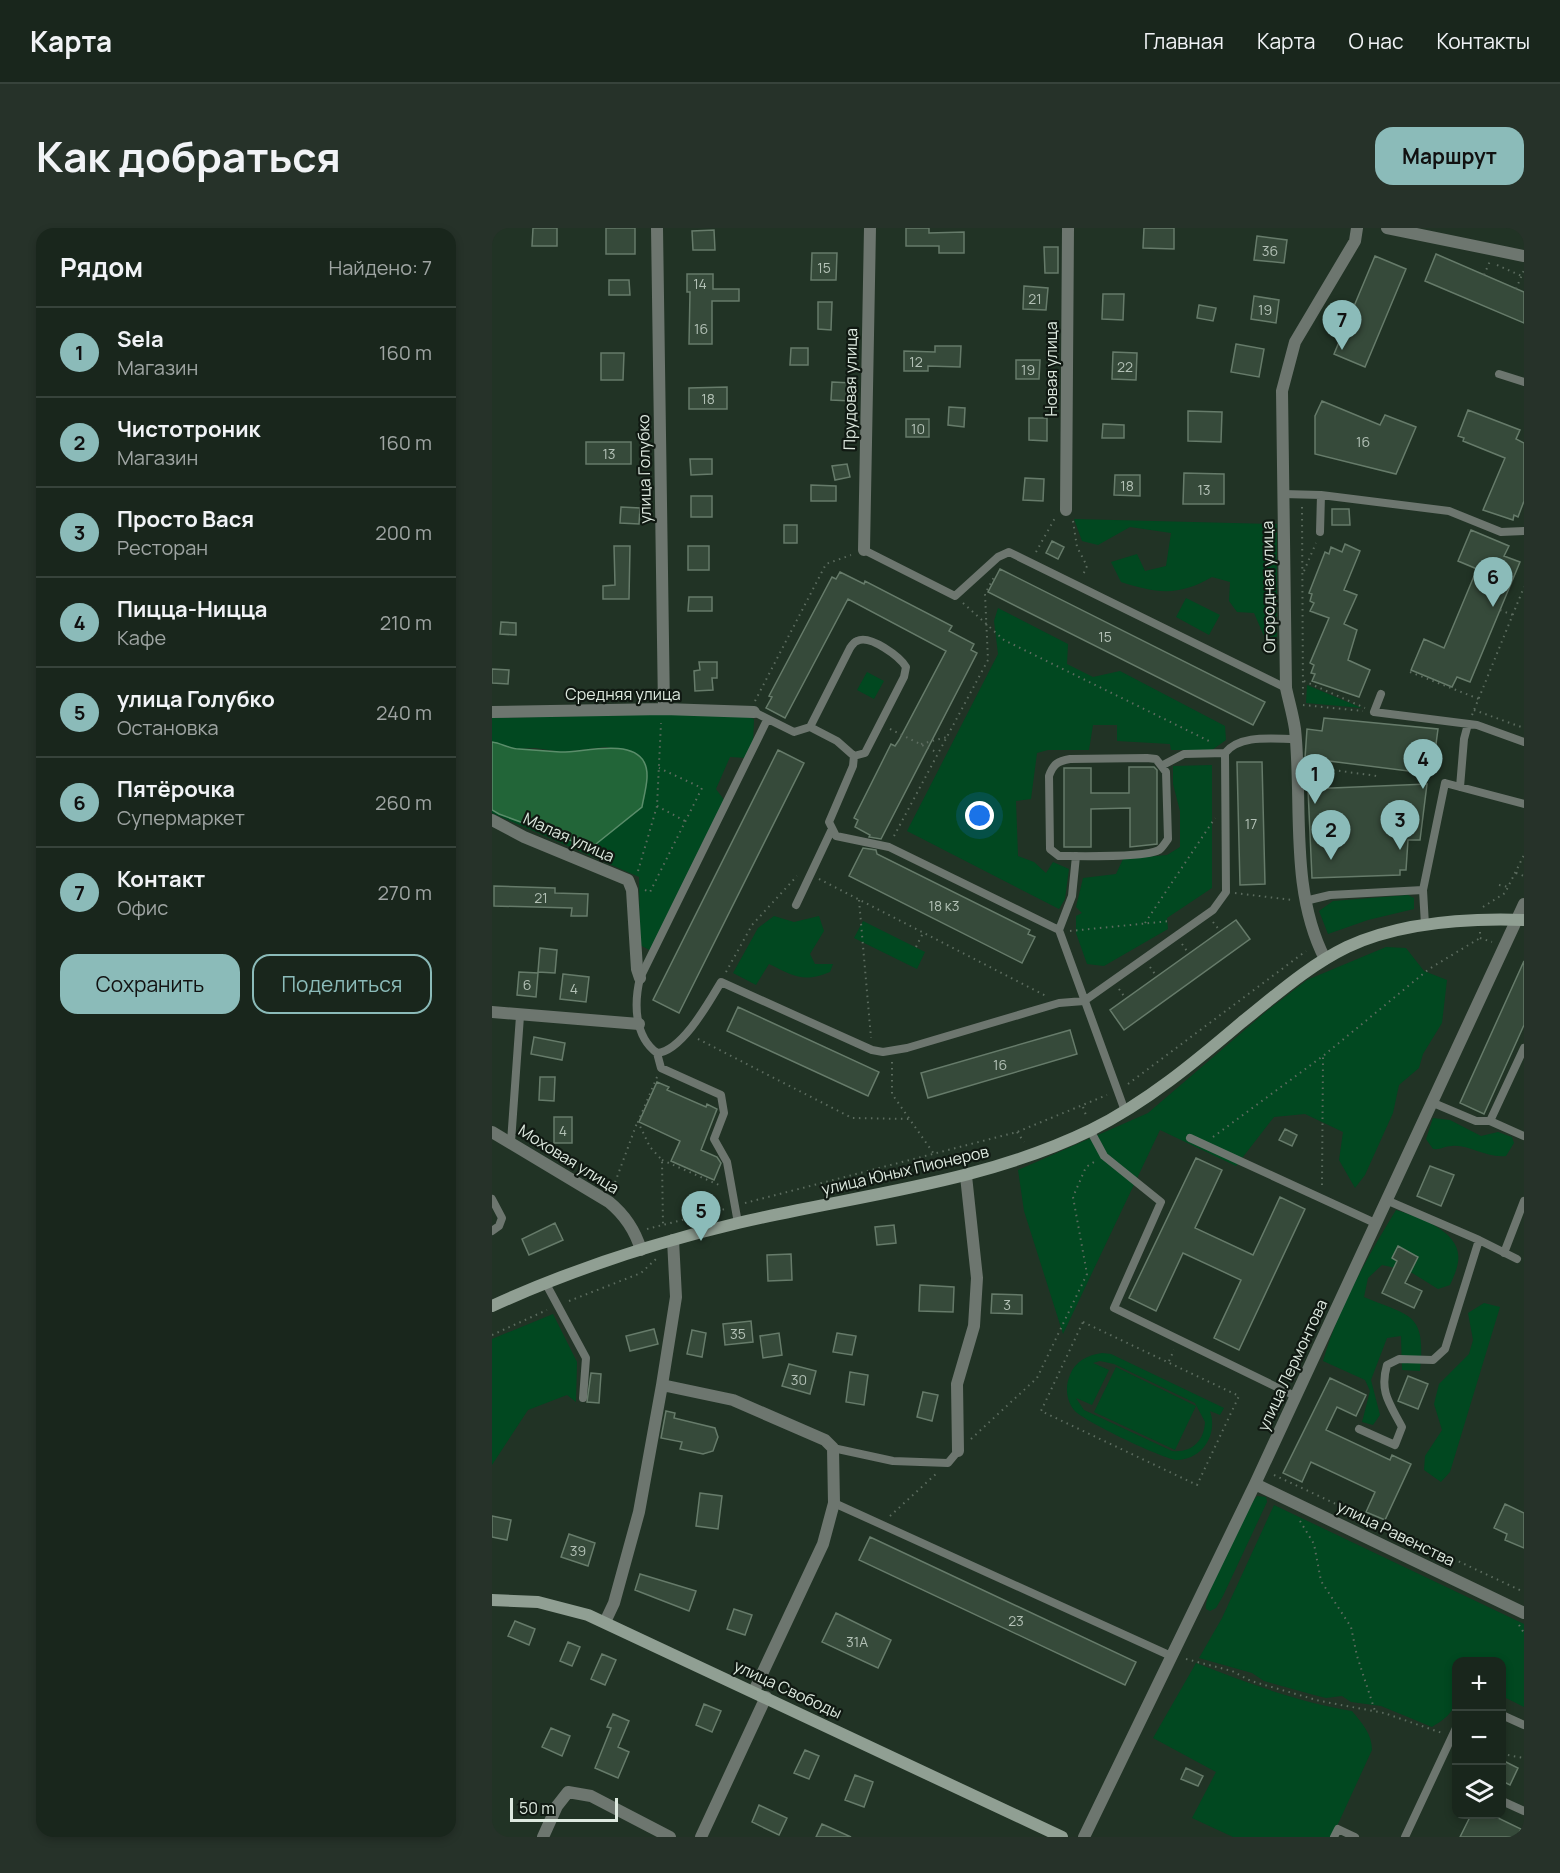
<!DOCTYPE html>
<html lang="ru">
<meta charset="utf-8">
<style>
body{margin:0;font-family:Manrope,sans-serif;background:#263229;color:#f1f3f6}
.controls{position:absolute;right:18px;bottom:18px;display:grid;overflow:hidden;border-radius:12px;box-shadow:0 3px 9px #0003}
.controls button{width:54px;height:54px;display:grid;place-items:center;padding:0;border:0;border-bottom:2px solid #37433b;background:#19261c;color:#f1f3f6;font:30px sans-serif}
.scale{position:absolute;left:18px;bottom:15px;width:108px;box-sizing:border-box;padding-left:6px;border:3px solid #dde9df;border-top:0;font-size:16px;line-height:21px;white-space:nowrap;color:#dde9df;-webkit-text-stroke:4px #101912;paint-order:stroke}
.you{position:absolute;left:488px;top:588px;width:21px;height:21px;margin:-15px;border:4px solid #fff;border-radius:50%;background:#1a73e8;box-shadow:0 0 0 9px #1a73e833}
.badge{display:grid;place-items:center;width:39px;height:39px;border-radius:50%;background:#8bbbb9;color:#111;font-size:20px;font-weight:700}
.pin{position:absolute;translate:-50% -50px;filter:drop-shadow(0 2px 3px #0008)}
.pin::after{content:'';position:absolute;top:32px;width:21px;height:18px;background:inherit;clip-path:polygon(0 0,100% 0,50% 100%)}
.list{margin:0;padding:0;list-style:none}
h2{display:flex;justify-content:space-between;align-items:center;height:78px;margin:0;padding:0 24px;font-size:26px}
h2 small{font-size:20px;font-weight:400;color:#9fa5a3}
.list li{display:grid;grid-template-columns:39px 1fr auto;gap:18px;align-items:center;box-sizing:border-box;height:90px;padding:0 24px;border-top:2px solid #37433b}
.list b{display:block;font-size:22px;white-space:nowrap}
.list p{margin:0;font-size:20px;white-space:nowrap;color:#9fa5a3}
.list em{font-size:20px;font-style:normal;color:#9fa5a3}
.actions{display:flex;gap:12px;padding:18px 24px}
.actions a{flex:1;padding:14px 0;border:2px solid #8bbbb9;border-radius:18px;text-align:center;font-size:21px;color:#8bbbb9}
.actions .main{background:#8bbbb9;color:#111}
.icon{flex:none;width:33px;height:33px;fill:none;stroke:currentColor;stroke-width:2;stroke-linecap:round;stroke-linejoin:round}
.map{position:relative;flex:none;width:1032px;height:1609px;overflow:hidden;border-radius:18px}
header{display:flex;align-items:center;gap:36px;box-sizing:border-box;height:84px;padding:0 30px;background:#19261c;border-bottom:2px solid #37433b}
header strong{font-size:28px}
nav{display:flex;gap:33px;margin-inline-start:auto;font-size:21px}
.intro{display:flex;align-items:center;justify-content:space-between;box-sizing:border-box;height:144px;padding:0 36px}
h1{margin:0;font-size:42px}
.button{padding:15px 27px;border-radius:18px;background:#8bbbb9;color:#111;font-size:21px;font-weight:700}
main{display:flex;gap:36px;padding:0 36px}
aside{flex:1;background:#19261c;border-radius:18px;box-shadow:0 3px 9px #0003}
.map>svg:first-child{display:block}
.green{fill:#014820;fill-rule:evenodd}
.water{fill:#226538;stroke:#5a8d6a;stroke-width:1.5}
.building{fill:#364a3a;stroke:#667b6a;stroke-width:1.5}
.lines{fill:none;stroke-linecap:round;stroke-linejoin:round}
.path{stroke:#5c6c5f;stroke-width:2;stroke-dasharray:1.5 4.5;stroke-linecap:butt}
.lane{stroke:#6d766f;stroke-width:8}
.street{stroke:#6d766f;stroke-width:12}
.secondary{stroke:#909f93;stroke-width:12}
.labels{text-anchor:middle;dominant-baseline:central;stroke-width:4.5;stroke-linejoin:round;paint-order:stroke}
.number-label{font-size:14px;fill:#b3c1b6}
.street-label{font-size:16px;fill:#dde9df;stroke:#101912}
</style>
<header>
<strong>Карта</strong>
<nav><a>Главная</a><a>Карта</a><a>О нас</a><a>Контакты</a></nav>
</header>
<div class="intro"><h1>Как добраться</h1><a class="button">Маршрут</a></div>
<main>
<aside>
<h2>Рядом<small>Найдено: 7</small></h2>
<ul class="list">
<li><span class="badge">1</span><div><b>Sela</b><p>Магазин</p></div><em>160 m</em></li>
<li><span class="badge">2</span><div><b>Чистотроник</b><p>Магазин</p></div><em>160 m</em></li>
<li><span class="badge">3</span><div><b>Просто Вася</b><p>Ресторан</p></div><em>200 m</em></li>
<li><span class="badge">4</span><div><b>Пицца-Ницца</b><p>Кафе</p></div><em>210 m</em></li>
<li><span class="badge">5</span><div><b>улица Голубко</b><p>Остановка</p></div><em>240 m</em></li>
<li><span class="badge">6</span><div><b>Пятёрочка</b><p>Супермаркет</p></div><em>260 m</em></li>
<li><span class="badge">7</span><div><b>Контакт</b><p>Офис</p></div><em>270 m</em></li>
</ul>
<div class="actions"><a class="main">Сохранить</a><a>Поделиться</a></div>
</aside>
<div class="map">
<svg width="1032" height="1609" viewBox="0 0 1032 1609">
<rect width="100%" height="100%" fill="#213325"/>
<path class="green" d="M582 291 785 296V409L772 408 762 385 745 384 737 373 738 354 720 349C686 369 664 365 629 354L619 334 645 326 653 343 674 338 679 305 638 299 606 317 590 313Z
M694 370 728 387 717 407 684 389Z
M506 380 576 416 575 436 601 449 628 443 733 498 734 512 720 522H679L678 516 625 513V497H601L597 522H556L545 525 539 571 524 573 526 628 542 634 554 645 561 634 577 641 573 671 567 681 415 603 506 426 502 393Z
M375 444 392 453 382 471 365 462Z
M815 457 870 480 814 475Z
M180 486 254 488 262 491 261 517 255 530 238 529 224 561 233 573 161 724 148 717 147 649 0 585V582L99 620 150 579 148 528 139 523 113 519 70 524 43 520 25 521 0 514V490Z
M720 537V660L675 690 676 701 612 738 595 736 584 705V688L590 685 584 679 591 650 624 646 631 631 675 627 688 619V583L681 556V538Z
M916 667 922 670V681L876 692 836 706 827 683 841 673Z
M282 688 302 694 327 688 332 703 318 726 323 736H341L338 744C311 755 302 748 277 736L264 757 241 745 266 700Z
M371 693 433 724 425 741 362 710Z
M894 719 914 720 932 743 955 752 950 795 931 826 927 840 907 857 901 885 873 947 863 960 847 932 851 904 813 886 782 889 744 938 668 902 571 1106 532 983 526 942 656 885 776 782 815 752Z
M941 890 958 892 989 908 1006 904 1020 909 1022 915 1014 928C993 930 976 916 960 918 952 918 949 922 941 921L934 911Z
M904 982C926 989 971 1003 966 1034 965 1042 961 1050 958 1057L946 1061 917 1043 890 1037 876 1050 872 1069C919 1089 934 1084 928 1143L910 1142 909 1108 895 1110 879 1152 888 1187 881 1197 870 1194 878 1163 873 1152 831 1133C846 1080 876 1028 904 982Z
M992 1075 1008 1079 958 1244 949 1254 932 1242 933 1228 950 1202 942 1176 947 1156 977 1126 981 1112 976 1085Z
M61 1086 85 1134 84 1174 75 1167 36 1182 0 1237V1111Z
M610 1125 619 1126 732 1180 728 1187 718 1183C726 1206 711 1231 685 1232 673 1232 589 1192 582 1182 574 1172 573 1158 578 1147 583 1133 596 1127 610 1125ZM608 1133 622 1136 703 1175 713 1194C712 1214 699 1225 680 1223L592 1182 584 1170 600 1177 617 1142 601 1135Z
M624 1139 704 1178 683 1222 602 1184Z
M765 1268 774 1269 775 1274 731 1368 724 1380 718 1383 714 1381C710 1371 755 1279 765 1268Z
M782 1277 1032 1396V1479L1010 1468V1434H964C964 1467 973 1480 940 1499L889 1478 859 1474 850 1468 834 1470 822 1467 772 1453 760 1445 707 1430 730 1390Z
M704 1435C755 1455 806 1474 860 1483 870 1495 880 1506 880 1522L840 1609H741L700 1590 724 1544 661 1510Z"/>
<path class="water" d="M0 514C9 515 18 521 27 521 41 522 54 523 68 524 89 525 139 510 152 534 159 546 152 566 150 579L99 620 7 586 0 582Z"/>
<path class="building" d="M41 0H65V18H40Z
M114 0H143V26H114Z
M414 0H437V5L472 4V25H447V18H414Z
M652 0H682V21L651 20Z
M222 2 223 22H201L200 3Z
M765 8 795 12 792 35 762 32Z
M552 19H566V45H553Z
M320 25H345L344 52H319Z
M944 26 1032 64V95L933 53Z
M883 28 914 41 873 139 842 126Z
M195 46H221V61H247V73H220V116H197L198 64H195Z
M117 52H137L138 67H117Z
M532 58 556 60 554 82 531 81Z
M611 66H632L631 92 610 91Z
M762 68 787 72 784 95 759 91Z
M326 74H340L339 102 326 101Z
M707 77 724 80 721 93 705 90Z
M744 116 772 121 767 149 739 144Z
M443 118H469L468 139 436 138V143H412V123L443 124Z
M299 120H316V137H298Z
M621 124 645 125 644 152 620 151Z
M109 125H132L131 152H109Z
M524 132H548L547 151H524Z
M340 154 360 155 359 173 339 172Z
M235 159V181H197V160Z
M830 173 888 197 893 187 924 199 904 246 823 226V188Z
M457 179 473 180 472 199 456 197Z
M976 182 1028 202 1024 211 1032 215V273L1026 289 1022 287 1021 292 991 282 1013 230 971 213 972 210 966 208Z
M696 183 730 184 729 214 696 213Z
M537 190H555V213L537 212Z
M414 191H437V209H414Z
M611 196 632 197V210H610Z
M94 214H139V236H94Z
M198 231H220V246L199 247Z
M355 236 358 249 343 252 340 238Z
M692 245 732 246V276H691Z
M623 247H648V268L622 267Z
M533 250 552 251 551 273 531 272Z
M319 257 344 258V273H319Z
M199 268H220V289H199Z
M129 279 148 280 147 296 128 295Z
M840 281H857L858 297H840Z
M292 297H305V315H292Z
M979 302 1017 318 1012 328 1028 334 978 454 965 449 960 459 919 442 932 411 952 420 985 341 966 333Z
M560 313 572 319 566 331 554 325Z
M853 316 868 323 852 362 865 367 852 396 865 402 856 432 878 442 867 469 820 453 823 446 819 445 822 437 818 435 837 390 818 383 822 375 818 373 820 366 817 365 833 324 837 326 839 319 850 324Z
M122 318H138L137 371H111V358L123 357Z
M196 318H217V342H196Z
M508 341 773 474 761 497 496 364Z
M348 344 372 356 373 353 460 398 457 403 482 416 479 422 485 425 389 611 377 609 378 607 363 599 366 592 362 590 399 516 403 518 407 512 454 423 356 371 293 490 274 480 280 469 277 468 340 349 344 351Z
M197 369H220V383H196Z
M9 394 24 395V407L8 406Z
M207 434H225V450H220L221 462 203 463 202 443 208 442Z
M0 441 17 442 16 456 0 455Z
M832 490 946 501 940 546 813 530 815 501 830 503Z
M286 522 312 535 187 785 161 772Z
M745 534H770L773 656 748 657Z
M637 539H662L665 542V616L638 619V580L599 581V619H572V540H599V565H637Z
M935 556 928 612H916L914 642H908V647L820 650 816 561Z
M371 620 384 622 385 626 538 702 536 706 543 709 530 735 357 648Z
M2 658 63 660V665L96 666 95 688H79L80 680 2 678Z
M744 692 758 711 632 802 618 782Z
M48 720 65 722 63 745 46 744Z
M1032 733V797L992 886 968 875Z
M27 744 46 745 44 769 25 767Z
M71 746 97 749 94 774 68 771Z
M246 779 387 844 376 868 235 803Z
M578 802 585 826 436 870 429 845Z
M42 809 73 815 70 832 39 826Z
M48 849H63L62 873 47 872Z
M165 854 177 859 175 862 214 879 215 876 225 881 209 922 225 929 229 935 222 952 179 933 188 913 147 894Z
M62 889H80V915H62Z
M793 901 805 907 800 918 787 912Z
M704 930 730 942 703 1000 761 1027 788 969 813 981 747 1122 722 1110 749 1052 691 1025 664 1083 637 1070Z
M938 938 962 947 949 978 925 968Z
M63 995 71 1012 37 1027 30 1011Z
M402 997 404 1015 385 1017 383 999Z
M906 1018 926 1029 913 1055 930 1063 922 1080 890 1065 905 1033 900 1030Z
M299 1026 300 1052 276 1053 275 1027Z
M428 1057 462 1059 461 1084 427 1083Z
M500 1066 530 1067V1086L499 1085Z
M259 1093 261 1114 233 1117 231 1096Z
M162 1101 166 1116 138 1123 134 1108Z
M200 1102 214 1105 210 1129 195 1126Z
M287 1105 290 1127 271 1130 268 1108Z
M345 1105 364 1108 360 1127 341 1124Z
M297 1136 324 1143 318 1166 290 1158Z
M358 1144 376 1147 372 1177 354 1174Z
M99 1145 109 1146 107 1175 95 1174Z
M916 1148 936 1156 926 1181 906 1173Z
M838 1150 874 1167 864 1188 845 1179 834 1202 898 1232 900 1227 919 1236 893 1292 874 1284 883 1264 819 1234 810 1254 791 1245Z
M431 1164 446 1167 440 1193 425 1189Z
M174 1183 183 1185 182 1190 223 1200 226 1209 221 1223 211 1226 188 1221 190 1214 169 1210Z
M208 1265 230 1268 226 1301 204 1298Z
M1013 1276 1032 1285V1320L1013 1312 1015 1306 1002 1300Z
M0 1288 19 1292 15 1312 0 1309Z
M77 1306 103 1315 96 1338 69 1329Z
M378 1309 644 1434 633 1457 367 1332Z
M148 1346 204 1363 197 1383 143 1362Z
M242 1381 260 1387 253 1407 235 1401Z
M344 1385 399 1412 386 1440 330 1414Z
M23 1393 43 1401 37 1417 16 1408Z
M76 1414 88 1419 80 1438 68 1433Z
M110 1426 124 1432 113 1457 99 1451Z
M212 1476 229 1483 220 1504 204 1497Z
M121 1486 137 1493 126 1519 137 1524 126 1550 103 1540 119 1500 115 1499Z
M59 1500 78 1508 70 1528 50 1519Z
M313 1522 327 1528 317 1551 302 1545Z
M1010 1532 1026 1540 1018 1557 1010 1553Z
M694 1540 711 1548 706 1558 689 1551Z
M363 1547 381 1554 372 1579 353 1572Z
M267 1577 295 1590 287 1607 260 1594Z
M979 1587H1000L1029 1601 1025 1609H968Z
M330 1596 359 1609H324Z"/>
<g class="lines">
<path class="path" d="M1005 37 1032 49
M992 47 998 33
M1024 61 1032 42
M810 279 811 471
M581 293 585 319 595 338 590 349
M544 324 563 290
M812 343 824 315
M471 375 512 412 719 514
M1008 382 1021 387
M918 444 987 471
M812 453 873 480
M263 473 334 336 359 327
M811 477 871 483
M982 482 1032 500
M980 487 1032 359
M398 501 446 525
M429 516 455 509
M841 542 885 548
M165 578 193 593
M402 608 496 432 493 366 502 349
M146 643 165 578 169 495
M1024 645 1032 648
M327 651 554 768
M1007 657 1017 659
M153 662 158 664 210 560 167 540
M743 665 800 672
M367 672 379 810
M991 679 1013 665 1032 627
M721 694 728 703
M653 695 723 590
M578 703 678 693
M988 704V710L1000 714
M690 716 697 726
M424 719 431 705
M658 739 665 749
M234 744 260 697 305 648
M627 761 634 771
M206 811 360 890 418 891
M400 834V866L442 926
M165 849 146 894 158 919 170 932 171 997
M636 856 814 723
M591 879 595 890
M525 904 532 914
M721 909 831 828 937 741 988 710
M170 932 227 957
M830 957 831 828
M121 960 145 895
M253 975 525 904 615 867
M155 1001 233 981
M77 1073 149 1045 165 1030
M591 1094 747 1168 705 1257 549 1183Z
M0 1107 55 1082
M677 1133 682 1122
M479 1211 545 1150 595 1046 581 969 594 939 602 934
M782 1247 1032 1364
M398 1288 445 1245
M808 1293 822 1316 829 1353 859 1399 865 1428 883 1483
M1027 1397 1032 1405
M694 1431 740 1443 759 1453 828 1473 892 1485 950 1505
M1010 1526 1032 1530"/>
<path class="lane" d="M1007 146 1032 154
M791 266 829 267 957 283 1009 304 1032 303
M828 304 829 267
M372 322 463 368 506 329 517 324 794 460
M889 466 882 484 985 497 1032 514
M262 484 302 504 318 499 345 513 362 528 361 538 337 594 344 608 397 619 567 702 633 883
M275 492 148 750C142 775 142 808 165 825 190 823 217 774 229 754L380 822 391 824 415 820 567 775 592 773 721 682 734 664 733 525C748 506 781 511 803 511
M318 499 358 420C360 417 362 414 365 413 378 406 408 429 414 439L412 449 373 525 362 528
M655 530 664 531 674 544 676 611C673 615 671 619 667 622 652 630 586 628 567 628L558 621 557 548C561 536 566 533 578 531Z
M671 537 692 526 733 525
M968 559 972 511 976 496
M931 662 933 697
M813 673 838 667 931 662 953 555 1032 576
M304 677 339 603
M567 702 580 668 584 628
M165 825 169 840 229 867 232 885 222 911 235 934 246 995
M939 874 984 893H998L1032 820
M998 893 1032 908
M598 902 612 928 669 974 622 1080 803 1168
M698 910 883 995
M19 914 28 788
M0 971 10 990 7 998 0 1003
M894 972 987 1012 1025 1031
M1012 1025 1032 973
M53 1054 94 1130 91 1170
M867 1201 903 1217 910 1199C898 1176 887 1164 895 1137L907 1131 941 1132 953 1121 987 1012
M341 1220 401 1233 456 1235 466 1223
M342 1275 679 1428
M1010 1487 1032 1497
M1010 1573 1032 1583
M842 1609 846 1601 863 1609
M913 1609 964 1500"/>
<path class="street" d="M165 0 172 481
M895 0 1032 28
M574 282 576 0
M372 322 378 0
M0 484 172 481 262 484
M0 592 32 609 136 652 140 662 145 741 148 750
M833 731C797 661 811 576 803 501 801 487 797 474 794 460L790 163 803 114 863 13 865 0
M0 784 147 796
M0 904 117 974C133 987 143 1002 149 1022
M170 1157 241 1172 333 1212 341 1220 342 1275 331 1316 262 1463
M466 1223 465 1156 482 1098 485 1050 474 948
M763 1256 1032 1385
M113 1394 122 1375 147 1284 170 1157 184 1069 181 1012
M51 1609 65 1578 76 1564 99 1568 178 1609
M209 1609 274 1469
M592 1609 763 1256 1032 676"/>
<path class="secondary" d="M0 1078C79 1042 161 1015 246 995 364 967 488 956 599 902 655 874 703 834 750 794 784 767 816 738 855 719 909 694 973 690 1032 692
M0 1372 46 1374 96 1387 570 1609"/>
</g>
<g class="labels">
<g class="number-label">
<text x="778" y="22">36</text>
<text x="332" y="39">15</text>
<text x="208" y="55">14</text>
<text x="543" y="70">21</text>
<text x="773" y="81">19</text>
<text x="209" y="100">16</text>
<text x="424" y="133">12</text>
<text x="633" y="138">22</text>
<text x="536" y="141">19</text>
<text x="216" y="170">18</text>
<text x="426" y="200">10</text>
<text x="871" y="213">16</text>
<text x="117" y="225">13</text>
<text x="635" y="257">18</text>
<text x="712" y="261">13</text>
<text x="613" y="408">15</text>
<text x="759" y="595">17</text>
<text x="49" y="669">21</text>
<text x="452" y="677">18 к3</text>
<text x="35" y="756">6</text>
<text x="82" y="760">4</text>
<text x="508" y="836">16</text>
<text x="71" y="902">4</text>
<text x="515" y="1076">3</text>
<text x="246" y="1105">35</text>
<text x="307" y="1151">30</text>
<text x="86" y="1322">39</text>
<text x="524" y="1392">23</text>
<text x="365" y="1413">31А</text>
</g>
<g class="street-label">
<text transform="translate(559 141) rotate(-90)">Новая улица</text>
<text transform="translate(358 161) rotate(-89)">Прудовая улица</text>
<text transform="translate(152 241) rotate(-91)">улица Голубко</text>
<text transform="translate(776 359) rotate(-91)">Огородная улица</text>
<text x="131" y="466">Средняя улица</text>
<text transform="translate(77 609) rotate(24)">Малая улица</text>
<text transform="translate(77 931) rotate(32)">Моховая улица</text>
<text transform="translate(413 942) rotate(-13)">улица Юных Пионеров</text>
<text transform="translate(800 1137) rotate(-65)">улица Лермонтова</text>
<text transform="translate(904 1305) rotate(26)">улица Равенства</text>
<text transform="translate(296 1461) rotate(25)">улица Свободы</text>
</g>
</g>
</svg>
<div class="controls">
<button>+</button>
<button>−</button>
<button><svg class="icon" aria-label="layers" viewBox="0 0 24 24"><path d="M12 4l9 5-9 5-9-5zM3 14l9 5 9-5"/></svg></button>
</div>
<div class="scale">50 m</div>
<div class="you"></div>
<div class="pin badge" style="left:823px;top:576px">1</div>
<div class="pin badge" style="left:839px;top:632px">2</div>
<div class="pin badge" style="left:908px;top:622px">3</div>
<div class="pin badge" style="left:931px;top:561px">4</div>
<div class="pin badge" style="left:209px;top:1013px">5</div>
<div class="pin badge" style="left:1001px;top:379px">6</div>
<div class="pin badge" style="left:850px;top:122px">7</div>
</div>
</main>
